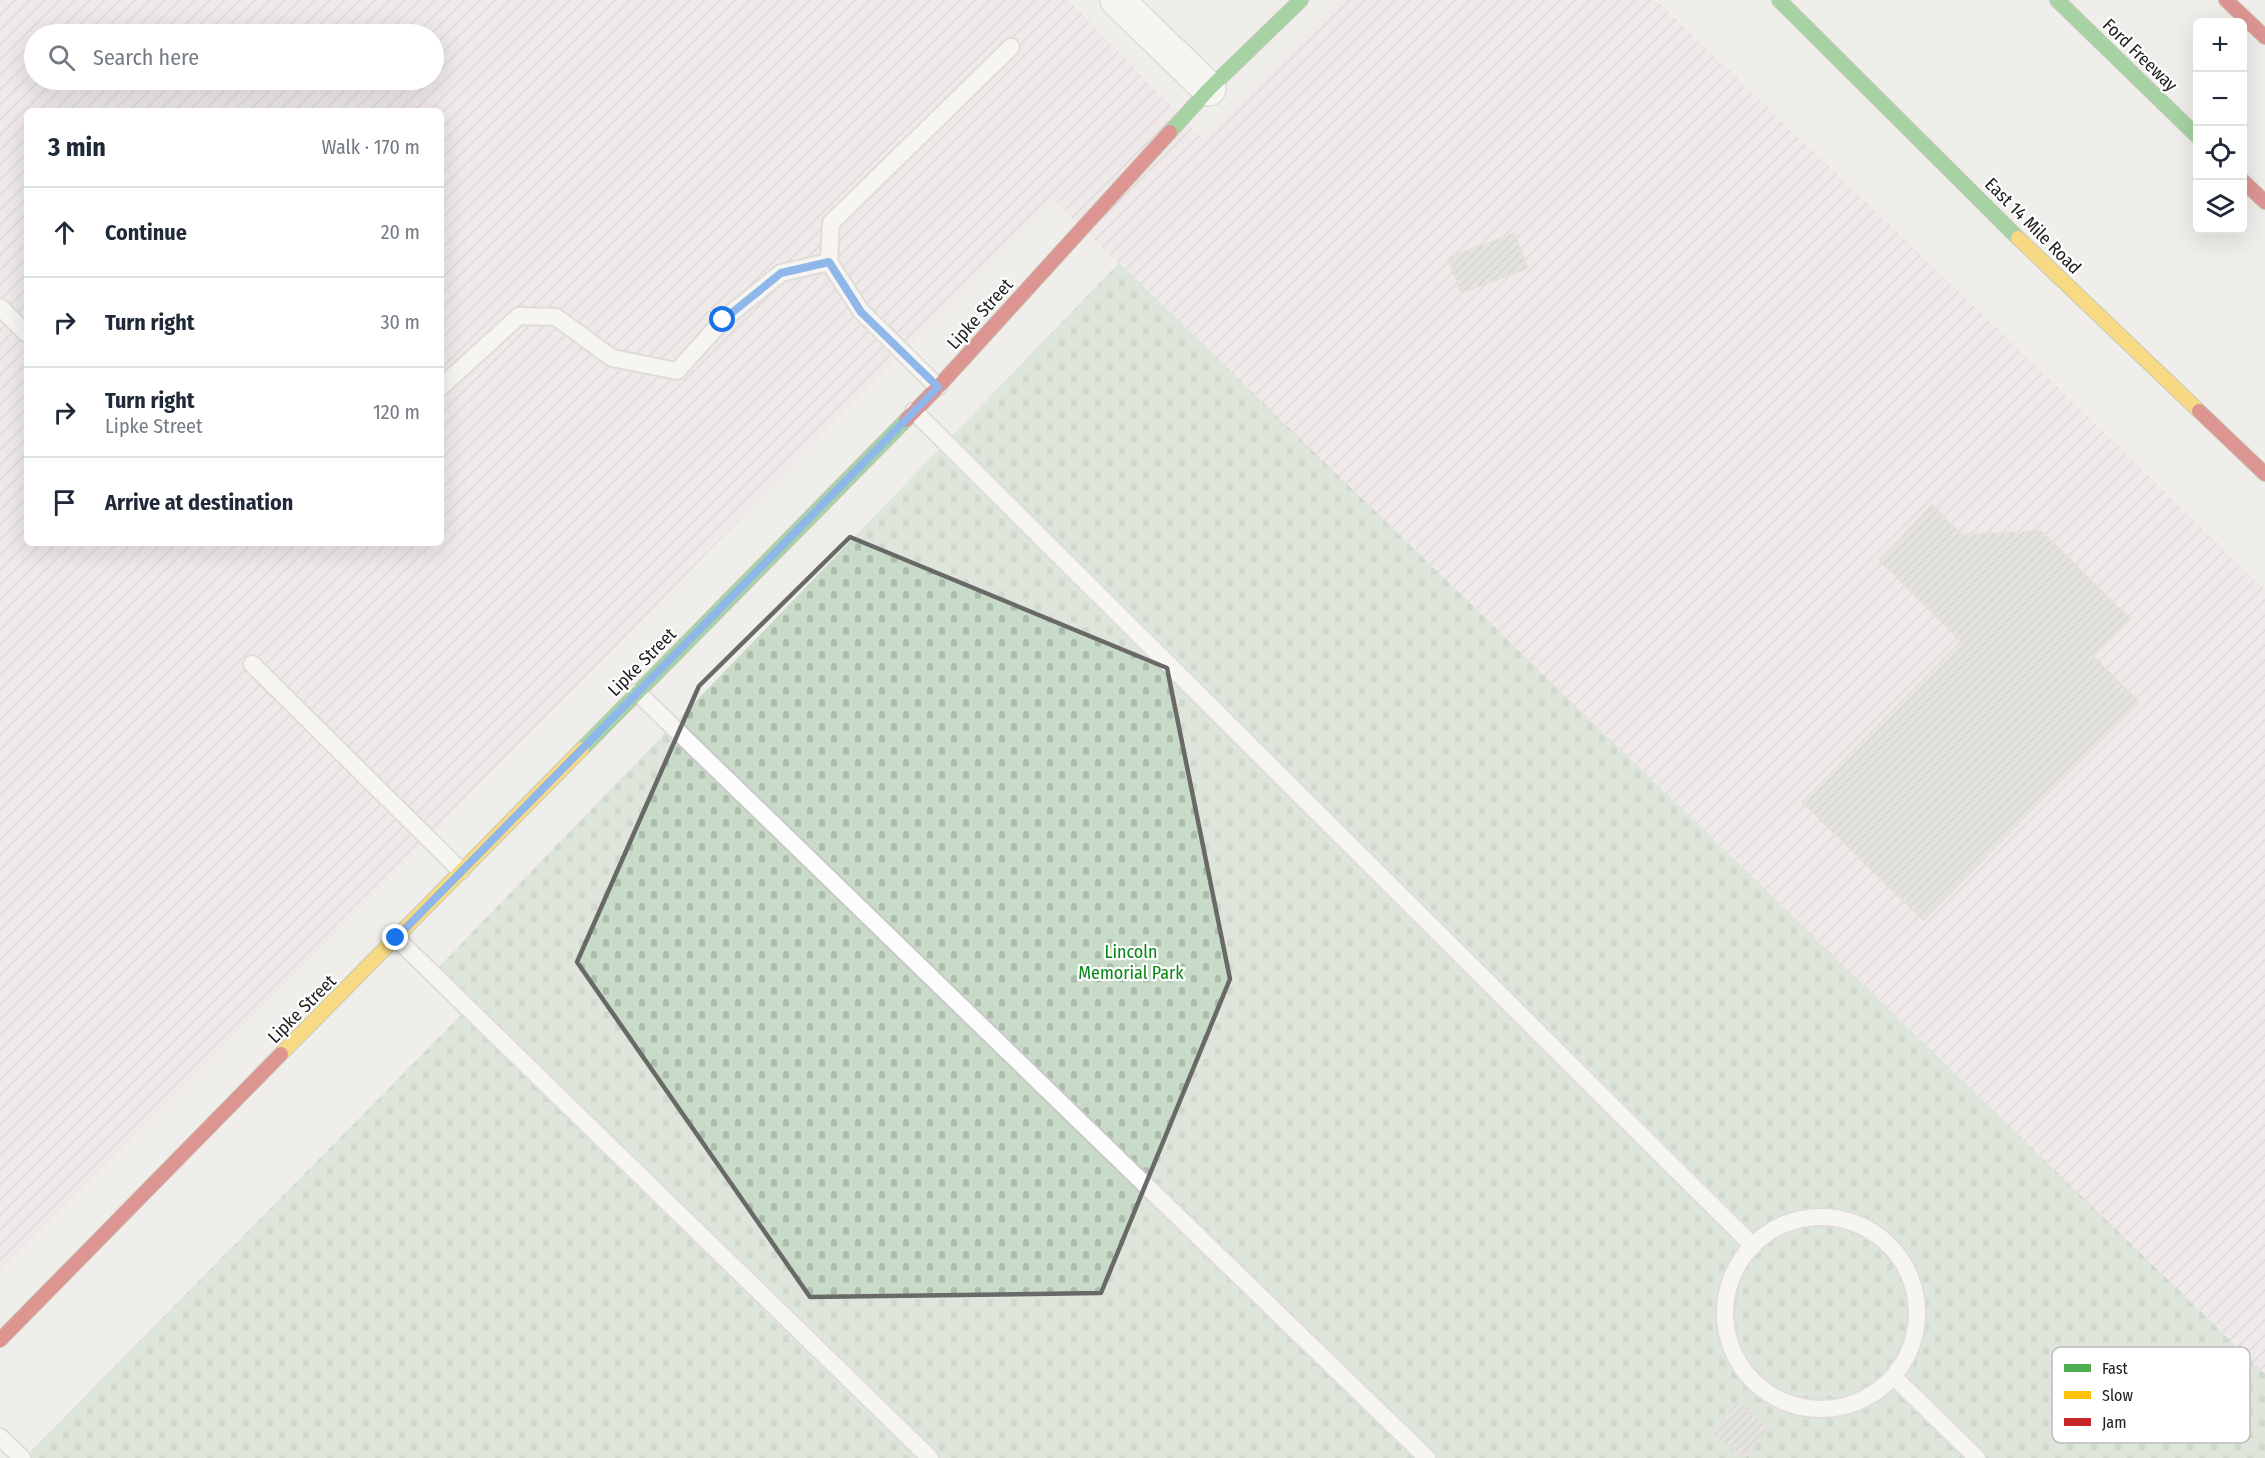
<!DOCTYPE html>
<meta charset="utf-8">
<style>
body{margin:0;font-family:"Fira Sans Condensed",sans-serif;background:#f6f6f7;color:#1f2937}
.controls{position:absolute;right:18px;top:18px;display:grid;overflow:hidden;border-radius:9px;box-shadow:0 6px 24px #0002}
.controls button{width:54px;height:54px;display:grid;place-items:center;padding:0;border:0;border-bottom:2px solid #e0e1e3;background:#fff;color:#1f2937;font:30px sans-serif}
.stop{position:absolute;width:18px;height:18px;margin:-14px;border:4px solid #1a73e8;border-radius:50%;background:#fff}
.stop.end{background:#1a73e8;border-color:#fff;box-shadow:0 2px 6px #0008}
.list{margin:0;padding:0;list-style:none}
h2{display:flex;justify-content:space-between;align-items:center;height:78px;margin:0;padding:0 24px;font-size:26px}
h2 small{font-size:20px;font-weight:400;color:#747a83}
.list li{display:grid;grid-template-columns:39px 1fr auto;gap:18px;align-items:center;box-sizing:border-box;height:90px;padding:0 24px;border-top:2px solid #e0e1e3}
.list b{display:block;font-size:22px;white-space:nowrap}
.list p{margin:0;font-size:20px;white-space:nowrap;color:#747a83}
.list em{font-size:20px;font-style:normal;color:#747a83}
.icon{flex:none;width:33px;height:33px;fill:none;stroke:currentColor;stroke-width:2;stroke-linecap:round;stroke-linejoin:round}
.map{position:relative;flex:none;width:2265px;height:1458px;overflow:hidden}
.search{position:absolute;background:#fff;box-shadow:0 6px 24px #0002;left:24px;top:24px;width:420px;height:66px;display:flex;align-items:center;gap:15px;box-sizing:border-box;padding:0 21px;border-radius:33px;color:#747a83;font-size:22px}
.panel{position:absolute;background:#fff;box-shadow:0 6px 24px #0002;left:24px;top:108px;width:420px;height:438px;border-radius:9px}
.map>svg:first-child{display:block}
.industrial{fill:url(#industrial-furrows);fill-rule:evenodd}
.cemetery{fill:url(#cemetery-stones)}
.building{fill:url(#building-hatch);stroke:#d3cfcb;stroke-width:1.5}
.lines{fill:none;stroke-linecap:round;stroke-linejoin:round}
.lane-casing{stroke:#c8c8c6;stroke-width:20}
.street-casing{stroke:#c8c8c6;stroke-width:36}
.fast-casing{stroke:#999b80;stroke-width:16}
.slow-casing{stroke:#999b80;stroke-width:16}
.jam-casing{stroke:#999b80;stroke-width:16}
.lane{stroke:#fdfcfc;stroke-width:16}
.street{stroke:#fdfcfc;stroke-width:33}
.fast{stroke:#4caf50;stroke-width:14}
.slow{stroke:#ffc107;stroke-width:14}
.jam{stroke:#c62828;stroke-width:14}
.route{stroke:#1a73e8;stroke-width:8}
.marked{fill:none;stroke:#696967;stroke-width:4.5;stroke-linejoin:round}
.labels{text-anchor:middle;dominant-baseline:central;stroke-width:4.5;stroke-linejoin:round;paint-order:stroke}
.street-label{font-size:18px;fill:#212121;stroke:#fff}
.park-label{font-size:18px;fill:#088715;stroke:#fff}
.key{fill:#fff;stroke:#bcbcbc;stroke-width:1.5}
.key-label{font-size:16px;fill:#212121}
</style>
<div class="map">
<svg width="2265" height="1458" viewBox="0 0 2265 1458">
<defs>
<pattern id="industrial-furrows" width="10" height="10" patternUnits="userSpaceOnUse" patternTransform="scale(1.5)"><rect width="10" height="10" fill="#ede3e8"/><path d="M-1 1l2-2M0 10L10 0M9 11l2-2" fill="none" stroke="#cbc2c7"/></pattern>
<pattern id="cemetery-stones" width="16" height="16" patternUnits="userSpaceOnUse" patternTransform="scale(1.5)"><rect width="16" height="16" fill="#c8dbc9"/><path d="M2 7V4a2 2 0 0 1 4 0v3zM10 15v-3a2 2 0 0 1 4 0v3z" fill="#acbcac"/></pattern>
<pattern id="building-hatch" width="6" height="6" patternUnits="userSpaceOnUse" patternTransform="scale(1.5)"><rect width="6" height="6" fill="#d7d4d1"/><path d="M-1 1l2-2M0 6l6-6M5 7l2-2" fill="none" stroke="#b8b6b3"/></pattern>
</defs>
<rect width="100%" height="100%" fill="#f0eeea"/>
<path class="industrial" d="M0 0H1068L1203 139 1341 0H1656L2060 389 2265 590V1374L1052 199 651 611 0 1273ZM34 34H434V80H34ZM27 111H441V543H27Z"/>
<path class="cemetery" d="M1119 263 2265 1374V1458H24L470 1006 435 971Z"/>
<path class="building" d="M1514 233 1528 268 1461 293 1448 258Z
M1932 505 1962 535 2041 531 2130 619 2093 656 2139 702 1923 920 1802 802 1961 641 1879 560Z
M1737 1402 1768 1427 1745 1458 1713 1433Z"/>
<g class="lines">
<g class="lane-casing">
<path id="lane" d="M0 307 27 334
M441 387 519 316 556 317 612 358 677 371 723 320 781 273 829 262
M938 387 861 311 829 262 831 223 1011 47
M914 411 1753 1246
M252 664 461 871
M637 692 1427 1458
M396 938 930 1458
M1725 1313a96 96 0 1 1 192 0a96 96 0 1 1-192 0Z
M1895 1378 1977 1458
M0 1437 22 1458"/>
</g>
<g class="street-casing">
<path id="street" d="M1117 0 1209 89"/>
</g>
<g class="fast-casing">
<path id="fast" d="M1779 0 2018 238
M2057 0 2198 137
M1170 132 1209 89 1301 0
M582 749 906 420"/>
</g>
<g class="slow-casing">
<path id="slow" d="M2018 238 2199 411
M281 1054 582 749"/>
</g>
<g class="jam-casing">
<path id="jam" d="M2226 0 2265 37
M2242 180 2265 202
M2199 411 2265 474
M906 420 938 387 1170 132
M0 1340 281 1054"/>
</g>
<use href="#lane" class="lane"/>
<use href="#street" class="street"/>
<use href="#fast" class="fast"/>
<use href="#slow" class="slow"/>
<use href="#jam" class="jam"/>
</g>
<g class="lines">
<path class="route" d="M396 938 938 387 861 312 829 262 781 273 723 320"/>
</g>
<path d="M0 0H2265V1458H0ZM850 537 1167 668 1230 979 1101 1293 810 1297 577 962 699 686Z" fill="#f0eeea" fill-opacity=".55" fill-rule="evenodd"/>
<path class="marked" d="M850 537 1167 668 1230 979 1101 1293 810 1297 577 962 699 686Z"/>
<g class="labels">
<g class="street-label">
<text transform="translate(2140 55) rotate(44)">Ford Freeway</text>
<text transform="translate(2033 226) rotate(45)">East 14 Mile Road</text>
<text transform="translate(980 314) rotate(-48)">Lipke Street</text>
<text transform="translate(642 662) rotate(-45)">Lipke Street</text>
<text transform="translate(302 1009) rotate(-45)">Lipke Street</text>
</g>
<g class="park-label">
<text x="1131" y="952">Lincoln<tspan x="1131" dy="21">Memorial Park</tspan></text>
</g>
</g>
<rect x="2052" y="1347" width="198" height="96" rx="9" class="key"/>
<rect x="2064" y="1364" width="27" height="8" fill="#4caf50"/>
<rect x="2064" y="1391" width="27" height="8" fill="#ffc107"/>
<rect x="2064" y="1418" width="27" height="8" fill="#c62828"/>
<g class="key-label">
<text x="2102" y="1374">Fast</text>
<text x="2102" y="1401">Slow</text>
<text x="2102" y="1428">Jam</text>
</g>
</svg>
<div class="controls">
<button>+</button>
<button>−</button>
<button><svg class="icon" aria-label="locate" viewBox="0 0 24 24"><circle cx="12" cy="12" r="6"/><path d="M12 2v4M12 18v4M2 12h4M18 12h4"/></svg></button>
<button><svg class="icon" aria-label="layers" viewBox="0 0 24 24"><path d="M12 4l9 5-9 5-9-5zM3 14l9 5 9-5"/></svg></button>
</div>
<div class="stop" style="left:723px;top:320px"></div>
<div class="stop end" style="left:396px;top:938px"></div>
<div class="search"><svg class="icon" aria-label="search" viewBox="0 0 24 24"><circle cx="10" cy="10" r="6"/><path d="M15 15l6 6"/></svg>Search here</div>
<section class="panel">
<h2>3 min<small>Walk · 170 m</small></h2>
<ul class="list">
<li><svg class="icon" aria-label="ahead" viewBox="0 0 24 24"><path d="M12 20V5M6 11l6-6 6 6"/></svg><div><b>Continue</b></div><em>20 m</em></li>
<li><svg class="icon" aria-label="right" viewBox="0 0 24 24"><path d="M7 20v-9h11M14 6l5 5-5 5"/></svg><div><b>Turn right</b></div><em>30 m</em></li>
<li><svg class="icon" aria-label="right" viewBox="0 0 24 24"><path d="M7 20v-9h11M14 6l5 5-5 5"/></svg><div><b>Turn right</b><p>Lipke Street</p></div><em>120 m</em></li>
<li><svg class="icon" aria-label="arrive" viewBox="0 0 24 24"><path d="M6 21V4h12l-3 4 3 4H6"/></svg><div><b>Arrive at destination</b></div></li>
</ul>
</section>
</div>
